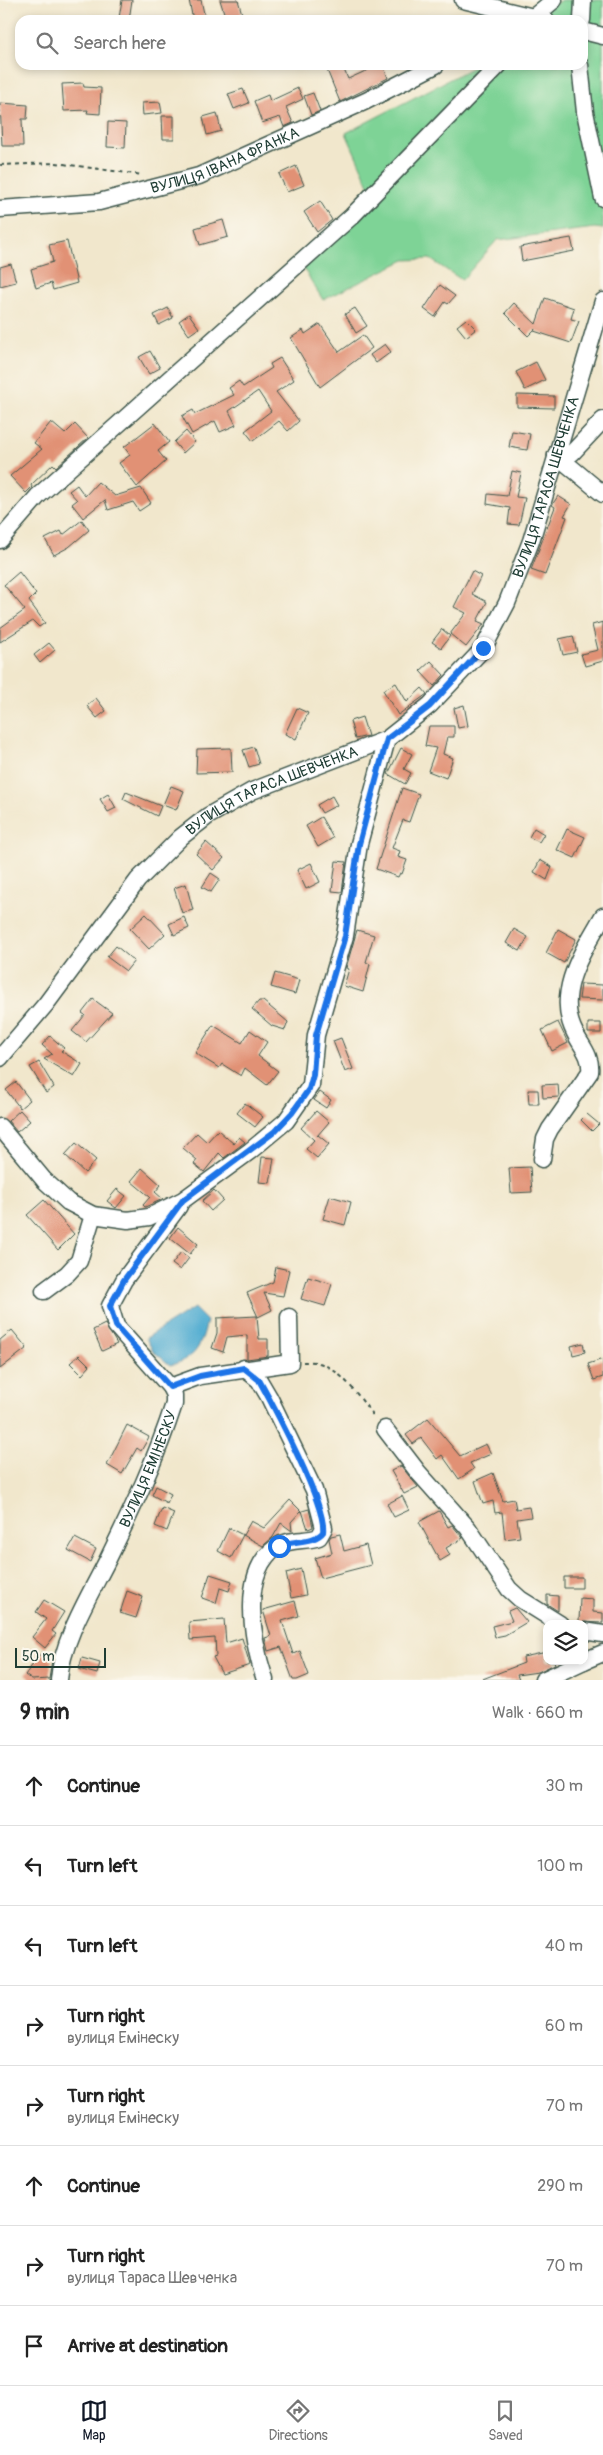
<!DOCTYPE html>
<meta charset="utf-8">
<style>
body{margin:0;font-family:Pangolin,sans-serif;background:#f2f2f2;color:#222}
.controls{position:absolute;right:15px;bottom:15px;display:grid;overflow:hidden;border-radius:10px;box-shadow:0 2px 8px #0003}
.controls button{width:45px;height:45px;display:grid;place-items:center;padding:0;border:0;border-bottom:1px solid #e0e0e0;background:#fff;color:#222;font:25px sans-serif}
.scale{position:absolute;left:15px;bottom:12px;width:91px;box-sizing:border-box;padding-left:5px;border:2px solid #1f3d34;border-top:0;font-size:14px;line-height:18px;white-space:nowrap;color:#1f3d34;-webkit-text-stroke:4px #fbf7ec;paint-order:stroke}
.stop{position:absolute;width:15px;height:15px;margin:-11px;border:4px solid #1a73e8;border-radius:50%;background:#fff}
.stop.end{background:#1a73e8;border-color:#fff;box-shadow:0 1px 5px #0008}
.list{margin:0;padding:0;list-style:none}
h2{display:flex;justify-content:space-between;align-items:center;height:65px;margin:0;padding:0 20px;font-size:21px}
h2 small{font-size:16px;font-weight:400;color:#767676}
.list li{display:grid;grid-template-columns:32px 1fr auto;gap:15px;align-items:center;box-sizing:border-box;height:80px;padding:0 20px;border-top:1px solid #e0e0e0}
.list b{display:block;font-size:19px;white-space:nowrap}
.list p{margin:0;font-size:16px;white-space:nowrap;color:#767676}
.list em{font-size:16px;font-style:normal;color:#767676}
.icon{flex:none;width:28px;height:28px;fill:none;stroke:currentColor;stroke-width:2;stroke-linecap:round;stroke-linejoin:round}
.map{position:relative;flex:none;width:603px;height:1680px;overflow:hidden}
.search{position:absolute;background:#fff;box-shadow:0 2px 8px #0003;left:15px;right:15px;top:15px;height:55px;display:flex;align-items:center;gap:12px;box-sizing:border-box;padding:0 18px;border-radius:15px;color:#767676;font-size:19px}
.sheet{height:705px;background:#fff}
nav{display:flex;justify-content:space-around;align-items:center;box-sizing:border-box;height:70px;border-top:1px solid #e0e0e0;background:#fff;font-size:14px;color:#767676}
nav a{display:grid;justify-items:center;gap:2px}
nav .on{color:#111827}
.map>svg:first-child{display:block}
.green{fill:#7ed396;stroke:#4e8865}
.water{fill:#53add1;stroke:#397582}
.building{fill:#e19174}
.lines{fill:none;stroke-linecap:round;stroke-linejoin:round}
.minor-casing{stroke:#3e564b;stroke-width:19}
.path{stroke:#3e564b;stroke-width:2;stroke-dasharray:4 4;stroke-linecap:butt}
.minor{stroke:#fff;stroke-width:16}
.route{stroke:#1a73e8;stroke-width:6}
.labels{text-anchor:middle;dominant-baseline:central;stroke-width:4;stroke-linejoin:round;paint-order:stroke}
.street-label{font-size:15px;fill:#1f3d34;stroke:#fbf7ec}
</style>
<div class="map">
<svg width="603" height="1680" viewBox="0 0 603 1680">
<rect width="100%" height="100%" fill="#fbf7ec"/>
<filter id="ink" filterUnits="userSpaceOnUse"><feTurbulence type="fractalNoise" baseFrequency=".02" numOctaves="2"/><feDisplacementMap in="SourceGraphic" scale="10" xChannelSelector="R" yChannelSelector="G"/><feConvolveMatrix kernelMatrix="1 2 1 2 8 2 1 2 1" color-interpolation-filters="sRGB"/></filter>
<filter id="wash" filterUnits="userSpaceOnUse"><feTurbulence type="fractalNoise" baseFrequency=".0096" numOctaves="4" result="noise"/><feDisplacementMap in="SourceGraphic" scale="20" xChannelSelector="R" yChannelSelector="G"/><feGaussianBlur stdDeviation="1.12" result="paint"/><feColorMatrix in="noise" values="0 0 0 0 0 0 0 0 0 0 0 0 0 0 0 0 0 1.4 0 .05"/><feComposite in="paint" operator="in"/></filter>
<g filter="url(#wash)">
<rect width="100%" height="100%" fill="#f1e7cc"/>
<path class="green" d="M561 0H603V229L595 228 497 240 462 280 430 259 405 260 323 300 303 268 371 207 369 185 346 133 477 65H583V20H529Z"/>
<path class="water" d="M194 1308 207 1321C201 1345 197 1359 170 1365L153 1351 146 1338Z"/>
<g id="blocks">
<path class="building" d="M122 0H132L129 20 119 18Z
M189 0H201L205 18 193 20Z
M220 0H238L242 14 226 19Z
M325 65H342L348 79 372 68 371 65H383L388 78 340 102Z
M83 83 84 87 101 88 100 114 87 113 88 110 64 111 62 84Z
M298 88 303 99 286 107 293 123 284 127 280 117 262 123 254 101 268 95 270 101Z
M243 89 249 103 234 109 228 94Z
M313 93 320 111 311 115 304 96Z
M160 102 162 113 143 115 142 103Z
M0 103 28 105 27 119H22L23 146H2Z
M217 113 221 131 207 135 203 117Z
M162 116H174V139H163Z
M108 122 126 123 125 148 107 147Z
M296 166 304 185 287 192 279 174Z
M320 201 332 220 317 232 304 212Z
M223 220 228 237 200 245 195 228Z
M571 238 574 251 522 261 520 247Z
M67 241 77 283 53 290 51 283 36 288 31 269 53 262 49 245Z
M11 264 16 282 0 286V267Z
M440 285 455 296 448 304 445 302 435 317 424 309Z
M545 298 574 308 571 319 579 321 571 343 534 331 535 329 528 336 505 313 514 303 536 324Z
M168 308 173 318 159 325 154 315Z
M355 308 367 326 356 333 345 314Z
M189 314 199 328 189 335 179 321Z
M466 319 476 329 466 337 457 326Z
M320 324 339 352 363 335 372 348 320 387 291 338 303 330 305 334Z
M385 344 391 352 376 363 370 355Z
M150 351 160 368 149 374 139 357Z
M280 358 294 380 276 392 299 421 288 431 279 421 253 441 245 431 271 411 258 391 229 411 236 425 220 432 215 421 192 434 182 416 193 410 195 414 234 395 229 388 239 381 243 387 272 368 270 364Z
M536 362 545 380 525 390 516 372Z
M517 395 554 396V408L517 407Z
M51 422 65 434 75 424 88 438 56 467 53 464 31 485 32 487 26 493 10 476 42 449 34 443Z
M155 423 169 442 158 451 166 461 137 487 119 463 130 455 124 447Z
M186 431 195 442 183 453 174 442Z
M512 431 530 434 527 450 509 447Z
M512 471 521 473 516 497 525 498 519 525 508 524 510 508 487 504 488 494 507 496Z
M98 482 115 496 141 488 151 503 139 511 133 502 108 510 105 500 83 518 72 504 77 500 69 491 77 485 85 496Z
M558 496 571 504 564 516 567 517 545 575 531 570 555 507 552 505Z
M82 520 89 530 69 547 54 555 45 539 61 531 63 535Z
M472 571 481 576 472 594 487 602 477 621 484 624 466 647 450 634 466 613 454 607Z
M19 572 36 594 29 601 45 623 39 627 33 621 0 642V628L25 610 4 585Z
M603 622V661L585 666 581 654 598 650 592 625Z
M442 629 450 636 441 648 432 642Z
M573 636 577 652 563 655 559 639Z
M49 643 55 650 40 663 34 655Z
M431 661 444 675 434 686 420 671Z
M396 683 407 702 422 688 427 694 398 715 383 690Z
M96 698 106 711 97 718 87 706Z
M464 705 468 726 458 728 454 708Z
M297 708 308 713 296 739 285 734Z
M362 717 368 736 355 739 350 721Z
M429 726H454V737H447L443 754 453 758 446 778 428 771 436 748 425 746Z
M254 747 259 764 249 767 243 750Z
M231 748 232 772 196 773 197 749Z
M401 748 412 754 404 769 411 773 405 784 388 774Z
M171 786 184 791 176 810 163 805Z
M402 788 419 794 409 822 403 820 392 848 400 851 398 857 407 860 402 874 400 873 398 877 376 869Z
M126 792 161 806 157 816 123 799Z
M108 794 116 808 108 812 100 799Z
M332 796 337 805 322 813 317 805Z
M321 817 333 838 318 847 306 826Z
M534 828 544 834 539 842 529 837Z
M567 829 585 837 575 858 557 850Z
M206 842 224 858 213 870 196 854Z
M540 860 552 867 547 880 534 872Z
M336 861 346 862 342 892 332 891Z
M311 863 320 882 306 889 297 870Z
M211 873 220 879 211 892 202 887Z
M186 884 193 910 182 913 174 888Z
M146 914 165 934 149 949 130 929Z
M184 917 189 928 174 935 169 924Z
M514 929 528 937 520 951 506 943Z
M558 929 576 939 564 963 546 953Z
M357 930 374 935 366 962 370 964 363 992 344 986 349 969 346 968Z
M116 946 134 961 126 971 107 957Z
M275 973 299 980 295 994 271 987Z
M581 984 603 985V1000L579 999Z
M93 999 112 1013 86 1042 72 1031 85 1015 82 1013Z
M259 1001H263L288 1022 285 1030 272 1026 252 1009Z
M558 1022 568 1043 552 1051 542 1030Z
M588 1023H601V1033H588Z
M213 1025 242 1043 250 1030 267 1042 258 1056 278 1071 267 1085 245 1068 241 1076 222 1064 219 1068 195 1053Z
M50 1036 64 1048 61 1051 82 1064 74 1077 44 1059 52 1054 42 1045Z
M341 1038 353 1069 345 1072 333 1041Z
M39 1062 54 1087 46 1093 30 1067Z
M16 1082 30 1100 20 1108 6 1090Z
M558 1084 559 1097 543 1098 542 1085Z
M528 1090H538L539 1104H529Z
M320 1092 331 1100 326 1108 314 1100Z
M245 1103 263 1117 255 1127 237 1113Z
M20 1110 30 1121 17 1132 8 1121Z
M316 1111 329 1122 317 1136 318 1135 329 1144 317 1158 306 1149 314 1140 301 1128Z
M587 1114 599 1124 592 1131 581 1120Z
M218 1130 234 1144 239 1137 245 1142 224 1158 219 1153 204 1172 194 1164 197 1160 183 1148 197 1133 207 1142Z
M76 1143 96 1160 85 1173 65 1155Z
M262 1157 274 1158 270 1183 259 1182Z
M530 1167 532 1192 511 1193 509 1168Z
M142 1168 161 1185 155 1192 163 1199 145 1207 143 1205 150 1197 131 1181Z
M117 1189 126 1196 116 1208 107 1201Z
M214 1190 223 1200 211 1211 202 1201Z
M330 1196 351 1202 345 1225 323 1219Z
M44 1200 74 1234 58 1250 27 1215Z
M178 1227 198 1244 190 1254 170 1238Z
M181 1252 189 1258 180 1270 172 1264Z
M276 1267 289 1270 283 1296 264 1293 272 1310 258 1317 247 1293 273 1282Z
M308 1277 332 1284 325 1306 301 1299Z
M257 1316 259 1339H268V1356L247 1359V1335L227 1337 223 1352 212 1348 217 1333V1318Z
M105 1324 117 1344 102 1351 93 1330Z
M12 1330 27 1348 0 1369V1340Z
M583 1343 585 1352 573 1355 571 1346Z
M79 1355 90 1366 82 1375 70 1363Z
M603 1359V1377L594 1380 588 1364Z
M428 1418 460 1456 486 1444 491 1454 470 1463 474 1469 459 1479 442 1455 437 1459 421 1438 413 1444 406 1435Z
M127 1425 149 1437 141 1451 137 1448 122 1474 107 1465Z
M401 1466 418 1487 404 1494 391 1471Z
M493 1473 503 1501 514 1499 516 1509 529 1507 531 1517 517 1519 520 1537 505 1539 502 1512 495 1513 493 1501 483 1504 475 1481Z
M156 1486 171 1494 167 1503 152 1495Z
M402 1496 409 1510 394 1517 387 1504Z
M290 1500 301 1511 291 1522 292 1531 281 1523 273 1537 263 1546 243 1535 251 1521 264 1528Z
M162 1508 174 1513 167 1531 155 1526Z
M309 1509 313 1527 308 1529 302 1511Z
M439 1511 448 1527 452 1525 463 1538 446 1548 450 1555 440 1561 419 1522Z
M229 1528 243 1535 231 1558 218 1551Z
M340 1534 344 1551 366 1545 371 1565 321 1578 315 1558 332 1553 329 1539 331 1536Z
M75 1538 96 1549 90 1562 68 1550Z
M301 1569 306 1595 291 1598 286 1573Z
M210 1574 232 1581 229 1591 220 1588 216 1603 202 1598Z
M564 1577H582V1588H564Z
M127 1591 143 1597 136 1618 120 1613Z
M547 1595 558 1596V1611L547 1604Z
M580 1598 593 1599V1612L603 1613V1623L579 1622Z
M44 1600 64 1612 52 1631 56 1634 45 1648 32 1637 46 1619 36 1612Z
M295 1601 299 1616 282 1621 293 1654 300 1651 309 1675 297 1680H293L281 1647 268 1651 265 1638 271 1636 263 1610Z
M515 1608 527 1622 505 1635 495 1637 492 1626 512 1621 508 1611Z
M224 1619 226 1643 242 1638 250 1665 222 1674 213 1657 216 1656 215 1638 190 1640 189 1622Z
M42 1652 52 1660 49 1679 32 1680 25 1675Z
M547 1652V1661H554L555 1664 538 1672 517 1675 519 1680H480L524 1663 523 1657Z
M82 1658 100 1663 97 1674 79 1669Z"/>
</g>
</g>
<g filter="url(#ink)">
<use href="#blocks" fill-opacity="0" stroke="#3e564b" stroke-width="1"/>
<g class="lines">
<g class="minor-casing">
<g id="minor">
<path d="M463 0 546 20"/>
<path d="M530 20 554 0"/>
<path d="M582 20 583 0"/>
<path d="M583 31 603 36"/>
<path d="M580 65 585 112 603 198"/>
<path id="s1" d="M0 209 99 202 199 176 366 101 436 65"/>
<path d="M556 455 572 453 603 420"/>
<path d="M556 455 603 494"/>
<path d="M0 540 38 496 352 216 499 65"/>
<path id="s2" d="M0 1058 46 1004 138 880 181 837 208 816 252 791 387 739 430 705 483 649 507 603 531 541 603 301"/>
<path d="M0 1127 44 1180 68 1202 93 1215 128 1220 149 1217 183 1200 250 1151 286 1121 311 1085 316 1035 345 936 359 844 387 739"/>
<path d="M542 1159 545 1139 550 1129 590 1072C592 1056 581 1046 575 1033 554 993 583 951 603 916"/>
<path d="M44 1291 67 1274 79 1261 93 1215"/>
<path d="M244 1368 259 1380 269 1397 314 1490 324 1528 319 1537C306 1542 291 1538 278 1546 238 1571 253 1643 265 1680"/>
<path d="M170 1387 200 1376 290 1363 289 1317"/>
<path d="M385 1429 418 1472 468 1528 509 1589 520 1599 560 1624"/>
<path d="M584 1631 603 1634"/>
<path d="M584 1661 603 1653"/>
<path id="s3" d="M59 1680C62 1640 90 1595 108 1559 132 1510 157 1457 174 1404V1395L170 1387 116 1326 110 1306 124 1280 179 1206"/>
<path d="M543 1680 584 1661"/>
</g>
</g>
<path class="path" d="M0 165 56 163 142 175
M303 1362C308 1362 314 1361 319 1363 343 1370 361 1400 375 1418"/>
<use href="#minor" class="minor"/>
</g>
</g>
<g class="lines" filter="url(#ink)">
<path class="route" d="M279 1546C291 1540 315 1543 323 1532 327 1506 274 1407 259 1380L244 1368 200 1376 170 1387 116 1326 110 1306 124 1280 183 1200 274 1132 292 1113 309 1089 313 1075 316 1035 345 936 359 844 387 739 430 706 483 648"/>
</g>
<g class="labels">
<g class="street-label">
<text stroke="none"><textPath href="#s1" startOffset="232">ВУЛИЦЯ ІВАНА ФРАНКА</textPath></text>
<text stroke="none"><textPath href="#s2" startOffset="822">ВУЛИЦЯ ТАРАСА ШЕВЧЕНКА</textPath></text>
<text stroke="none"><textPath href="#s2" startOffset="389">ВУЛИЦЯ ТАРАСА ШЕВЧЕНКА</textPath></text>
<text stroke="none"><textPath href="#s3" startOffset="230">ВУЛИЦЯ ЕМІНЕСКУ</textPath></text>
</g>
</g>
</svg>
<div class="controls">
<button><svg class="icon" aria-label="layers" viewBox="0 0 24 24"><path d="M12 4l9 5-9 5-9-5zM3 14l9 5 9-5"/></svg></button>
</div>
<div class="scale">50 m</div>
<div class="stop" style="left:279px;top:1546px"></div>
<div class="stop end" style="left:483px;top:648px"></div>
<div class="search"><svg class="icon" aria-label="search" viewBox="0 0 24 24"><circle cx="10" cy="10" r="6"/><path d="M15 15l6 6"/></svg>Search here</div>
</div>
<section class="sheet">
<h2>9 min<small>Walk · 660 m</small></h2>
<ul class="list">
<li><svg class="icon" aria-label="ahead" viewBox="0 0 24 24"><path d="M12 20V5M6 11l6-6 6 6"/></svg><div><b>Continue</b></div><em>30 m</em></li>
<li><svg class="icon" aria-label="left" viewBox="0 0 24 24"><path d="M17 20v-9H6M10 6l-5 5 5 5"/></svg><div><b>Turn left</b></div><em>100 m</em></li>
<li><svg class="icon" aria-label="left" viewBox="0 0 24 24"><path d="M17 20v-9H6M10 6l-5 5 5 5"/></svg><div><b>Turn left</b></div><em>40 m</em></li>
<li><svg class="icon" aria-label="right" viewBox="0 0 24 24"><path d="M7 20v-9h11M14 6l5 5-5 5"/></svg><div><b>Turn right</b><p>вулиця Емінеску</p></div><em>60 m</em></li>
<li><svg class="icon" aria-label="right" viewBox="0 0 24 24"><path d="M7 20v-9h11M14 6l5 5-5 5"/></svg><div><b>Turn right</b><p>вулиця Емінеску</p></div><em>70 m</em></li>
<li><svg class="icon" aria-label="ahead" viewBox="0 0 24 24"><path d="M12 20V5M6 11l6-6 6 6"/></svg><div><b>Continue</b></div><em>290 m</em></li>
<li><svg class="icon" aria-label="right" viewBox="0 0 24 24"><path d="M7 20v-9h11M14 6l5 5-5 5"/></svg><div><b>Turn right</b><p>вулиця Тараса Шевченка</p></div><em>70 m</em></li>
<li><svg class="icon" aria-label="arrive" viewBox="0 0 24 24"><path d="M6 21V4h12l-3 4 3 4H6"/></svg><div><b>Arrive at destination</b></div></li>
</ul>
</section>
<nav>
<a class="on"><svg class="icon" aria-label="map" viewBox="0 0 24 24"><path d="M3 6l6-2 6 2 6-2v14l-6 2-6-2-6 2zM9 4v14M15 6v14"/></svg>Map</a>
<a><svg class="icon" aria-label="directions" viewBox="0 0 24 24"><path d="M12 3l9 9-9 9-9-9zM9 14v-3h6M13 9l2 2-2 2"/></svg>Directions</a>
<a><svg class="icon" aria-label="saved" viewBox="0 0 24 24"><path d="M7 4h10v16l-5-4-5 4z"/></svg>Saved</a>
</nav>
